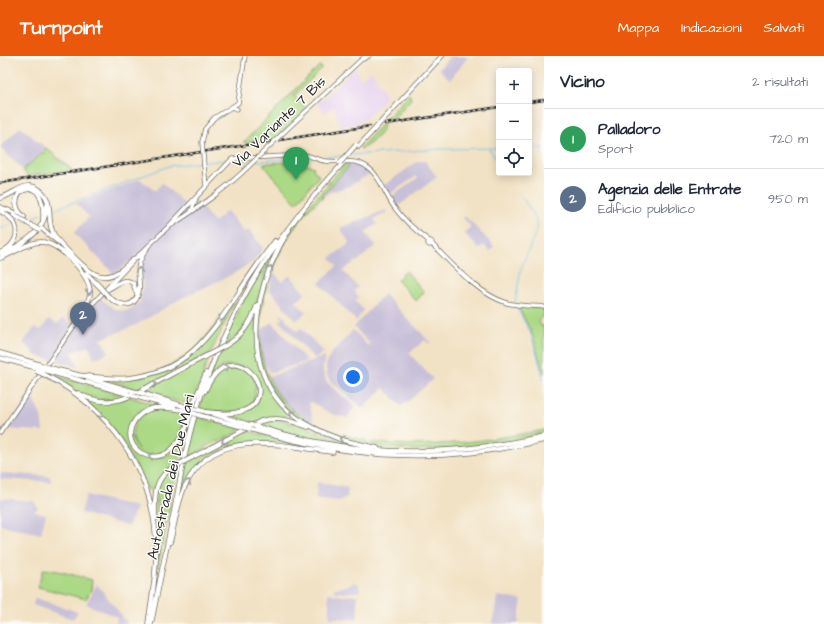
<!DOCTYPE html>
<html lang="it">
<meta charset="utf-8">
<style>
body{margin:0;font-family:"Architects Daughter",sans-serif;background:#f6f6f7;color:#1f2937}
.controls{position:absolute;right:12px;top:12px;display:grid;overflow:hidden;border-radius:4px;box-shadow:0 2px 10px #0003}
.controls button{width:36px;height:36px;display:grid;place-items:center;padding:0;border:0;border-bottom:1px solid #e0e1e3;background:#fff;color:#1f2937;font:20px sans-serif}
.you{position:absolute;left:353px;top:321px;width:14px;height:14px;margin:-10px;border:3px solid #fff;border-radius:50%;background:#1a73e8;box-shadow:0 0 0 6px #1a73e833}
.badge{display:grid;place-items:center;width:26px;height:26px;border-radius:50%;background:#ea580c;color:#fff;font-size:13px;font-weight:700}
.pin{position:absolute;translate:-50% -33px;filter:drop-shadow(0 1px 2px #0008)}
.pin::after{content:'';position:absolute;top:21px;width:14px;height:12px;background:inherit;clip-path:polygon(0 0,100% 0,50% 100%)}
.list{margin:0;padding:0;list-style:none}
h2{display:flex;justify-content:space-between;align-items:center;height:52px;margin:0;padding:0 16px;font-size:17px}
h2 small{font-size:13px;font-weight:400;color:#747a83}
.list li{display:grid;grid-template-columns:26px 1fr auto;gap:12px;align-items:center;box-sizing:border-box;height:60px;padding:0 16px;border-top:1px solid #e0e1e3}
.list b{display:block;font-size:15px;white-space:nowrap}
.list p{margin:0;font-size:13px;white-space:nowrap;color:#747a83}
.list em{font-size:13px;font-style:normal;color:#747a83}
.icon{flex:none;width:22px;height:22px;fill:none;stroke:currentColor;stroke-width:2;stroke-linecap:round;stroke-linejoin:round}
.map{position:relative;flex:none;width:544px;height:568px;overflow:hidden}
header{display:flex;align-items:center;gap:24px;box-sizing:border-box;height:56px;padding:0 20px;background:#ea580c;color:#fff}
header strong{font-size:19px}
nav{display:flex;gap:22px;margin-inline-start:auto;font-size:14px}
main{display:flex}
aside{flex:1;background:#fff}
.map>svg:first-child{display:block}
.built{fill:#e7d2ef}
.industrial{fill:#c8bfd8}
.green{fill:#acd986;stroke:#6c8258}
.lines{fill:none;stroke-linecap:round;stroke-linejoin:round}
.stream{stroke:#73bfed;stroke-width:1}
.major-casing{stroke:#716b61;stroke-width:5}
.highway-casing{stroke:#716b61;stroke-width:5.5}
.major{stroke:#fff;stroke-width:3.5}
.highway{stroke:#fff;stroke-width:4}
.rail-casing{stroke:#2b2b2b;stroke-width:2.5}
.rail{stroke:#fdfcf7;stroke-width:1;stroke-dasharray:3;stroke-linecap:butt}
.major-bridge-casing{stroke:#716b61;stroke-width:5;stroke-linecap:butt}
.highway-bridge-casing{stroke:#716b61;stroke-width:5.5;stroke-linecap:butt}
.major-bridge{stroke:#fff;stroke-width:3.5}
.highway-bridge{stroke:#fff;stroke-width:4}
.oneway{stroke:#a0a0a0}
.labels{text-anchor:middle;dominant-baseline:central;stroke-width:3;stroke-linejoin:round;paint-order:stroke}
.street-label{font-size:15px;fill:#2b2b2b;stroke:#fdfcf7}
</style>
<header>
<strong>Turnpoint</strong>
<nav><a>Mappa</a><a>Indicazioni</a><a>Salvati</a></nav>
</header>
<main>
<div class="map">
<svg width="544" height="568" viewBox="0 0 544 568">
<rect width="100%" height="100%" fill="#fdfcf7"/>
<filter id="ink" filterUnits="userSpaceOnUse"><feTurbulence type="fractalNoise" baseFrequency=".025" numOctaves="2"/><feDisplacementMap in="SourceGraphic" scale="8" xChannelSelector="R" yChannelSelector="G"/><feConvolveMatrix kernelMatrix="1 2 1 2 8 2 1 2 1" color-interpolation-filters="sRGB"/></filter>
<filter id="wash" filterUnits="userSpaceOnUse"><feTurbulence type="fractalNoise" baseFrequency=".012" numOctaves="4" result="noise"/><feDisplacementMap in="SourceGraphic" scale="16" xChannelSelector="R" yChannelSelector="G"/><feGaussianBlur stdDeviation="0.9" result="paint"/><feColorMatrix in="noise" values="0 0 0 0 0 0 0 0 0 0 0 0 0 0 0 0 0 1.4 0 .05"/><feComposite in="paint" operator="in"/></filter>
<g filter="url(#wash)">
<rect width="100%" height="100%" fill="#f2e2c5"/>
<path class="built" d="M355 12 361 23 371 14 386 39 379 50 359 68 341 71 333 50 325 57 317 48Z"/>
<path class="industrial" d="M450 0H470L467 2 450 24 439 13Z
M20 71 46 92 23 114 0 91Z
M418 105H425L437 121 397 151 391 141 418 122 416 120 390 138H388L383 130Z
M349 107 363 110 372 117 349 130 330 136 323 141 322 140 347 111Z
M140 123 155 135 162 127 185 148 193 141 214 166 227 155 244 176 249 174 263 192 253 206 229 220 182 242 136 269 101 283 109 296 94 303 89 290 72 296 78 311 34 299V296L23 287 35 271 41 274 49 263 57 268 63 262 76 271 85 259 100 242 115 253 125 255 133 252 140 245 143 231 140 211 144 200 139 198 117 216 113 217 74 177 89 161 76 147Z
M386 154 387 156 374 163 377 168 365 176 376 189 358 205 353 207 343 215 358 231 354 235 359 241 355 245 364 254 356 265 319 227 337 210 330 202 350 187 340 172Z
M465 160 492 188 494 191 489 195 484 189 479 193 464 177 471 171 463 162Z
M274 216 282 226 290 219 305 238 296 246 306 256 296 265 269 233Z
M384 238 430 286 429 288 425 284 409 297 433 323 411 343 401 350 384 332 362 353 354 344H353L331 326 327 319 326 310 330 299 353 274 368 290 370 288 354 271Z
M281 258 297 275 301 272 324 296 315 303 279 265 282 263 280 259Z
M272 266 307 305 270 317 263 304 260 275Z
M325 300 323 310V317L327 326 331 330 355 350 347 362 332 358 311 346 309 347 314 367 292 353 285 347 279 339 269 321Z
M31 338 41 360 43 375 6 373Z
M0 417 50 420 51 426 0 423Z
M317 426 348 432 347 442H343L342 445 316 443Z
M86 439 137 451 128 470 81 457Z
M0 442 34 445 38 452 34 455 46 458 41 478 0 469Z
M355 526 359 528 360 535 344 537 333 535 335 532 343 531Z
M97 528 122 560V562L125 563 128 568H116L117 561 86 548Z
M328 537 342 540 357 539 358 563 330 562Z
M498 540 522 544 518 568H492Z
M35 541 36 542 78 556 73 563 33 549Z"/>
<path class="green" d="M319 10 322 12 294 40 307 53 276 82 243 87Z
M409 38 411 43 391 65 384 66C385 77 369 89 361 93L360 92Z
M46 92 72 114 27 120 23 114 43 96 45 98 46 96 44 94Z
M296 106 314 111 313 113 319 120 296 147 263 108 270 107Z
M346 107H349L348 111 322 140 323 141C313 148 305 158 298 167 262 215 240 299 286 347 306 369 338 378 367 385V389L340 382 306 367 286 352 268 326 259 297 258 265 264 230 284 184 297 164Z
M275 194 276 195 265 217H266L251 263 238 279 221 291 238 258V254L252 229Z
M406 215 424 236 416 245 397 224Z
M234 245 235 246 211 296 177 314 168 317 169 319 139 334 113 326 112 324 158 316 193 297Z
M517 249 544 252V259L538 265 542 271 544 269V318L531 275Z
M256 256V269L264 322 288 357 284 362 254 367 235 361 234 358 251 351 259 333 247 311 225 309 218 314 208 324 220 294 233 287Z
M210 299 192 349 143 336 168 321 169 323 180 315Z
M226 311 244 312 254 322 257 333H255C255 363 219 357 199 352L209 327Z
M47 317 126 340 110 344 101 343V344L83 339 46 319Z
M83 341 99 346 130 341 153 348 154 351 135 362 131 369 129 377 140 398 146 401 152 402 163 401 172 396 183 381H184L179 407 169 413 154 433 148 434 122 385Z
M154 353H170L189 358 182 379 165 398C160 399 154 400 149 400 137 398 133 385 132 375H133C134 362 143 358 154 353Z
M197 361 242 373 219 386 217 385 186 403Z
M280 363 289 367 293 366 349 388 348 389 297 379 257 368 265 365Z
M245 374 293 387 294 389 256 386 241 387 227 390 203 404 178 444 186 406 226 386 225 385Z
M544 374V377C490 390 426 400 370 389L371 386C430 393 486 385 544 374Z
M178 410 170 445V451L157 514 159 489H157L156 437 163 420Z
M43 513 58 515 92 524 91 534 86 543 38 531Z"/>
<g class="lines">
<path class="stream" d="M529 92H544
M489 93 499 107
M350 99 441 93 499 92
M326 101 345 100
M234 105H252
M257 105 308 102
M206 106 227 104
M50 155 169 110 203 106
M26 164 42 158
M0 173 13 168
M515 247 521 213 538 170 534 159 522 141
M516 250 532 280 544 325"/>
</g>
</g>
<g filter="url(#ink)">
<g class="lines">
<g class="major-casing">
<path id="major" d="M363 3 369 0
M232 51 237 53
M205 73 214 62 238 47 245 0
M283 77 365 0
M204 110 206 130
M191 156 196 142
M172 169C199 151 226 133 249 110
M428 187a2 2 0 1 1 4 0a2 2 0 1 1-4 0Z
M432 188C453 209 478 238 507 247 519 250 532 250 544 251
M138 200 168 171 232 103 302 99C311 99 317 104 325 105 339 107 355 102 367 111 379 118 386 140 394 151 404 165 416 175 429 185
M0 377 80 261 132 206"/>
</g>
<g class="highway-casing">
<path id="highway" d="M358 91 442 0
M42 136C53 147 47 161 52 174 54 183 65 192 71 198 85 212 100 230 121 214 127 209 133 203 140 199
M0 142C15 139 27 120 43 137
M0 151 17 158
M0 155C22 166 22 186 0 197
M24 161C16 154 13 146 20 136 41 124 44 150 43 164
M41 172 57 185
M289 174C258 223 238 300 282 349 294 362 309 370 325 377
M2 199C22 187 46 177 47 149
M0 202C12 198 28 186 40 186 58 185 90 218 90 236 90 246 84 253 80 261
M86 217 100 231
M106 234C115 231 122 220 133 227L137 238
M108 240C119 251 136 254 139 234 140 226 137 217 139 209 140 202 144 197 147 192
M225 290C241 281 251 268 257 249
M0 297 38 308
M0 302 37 312
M54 313 78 319
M54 317 128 338
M77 319C94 321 111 324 129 322 186 316 209 281 238 238 249 220 262 202 275 185
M47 320C109 352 154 415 156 487 157 514 152 541 148 568
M88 322 132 335
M205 335C233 272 285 340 243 355 231 359 218 357 206 356
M78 337C88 343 99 346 111 345 127 344 142 334 157 326 173 317 189 309 206 300
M141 337 187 351
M134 340 174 351
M183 354C173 353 160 350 150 353 144 355 139 359 135 364 117 391 154 415 175 390 187 377 189 362 194 346 198 336 202 327 206 317
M214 358 246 368
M202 360 243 371
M255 370C275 376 296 382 317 386 393 401 469 397 544 380
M250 373C354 403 439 409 544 384
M324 377 342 384 377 392
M191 402 261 365C278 360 292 365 308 371
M155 463C155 443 152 422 174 411
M170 486C175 468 177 448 185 430 214 369 280 390 333 396
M151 568C160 525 168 483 177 440 183 408 189 375 200 343 230 250 277 178 343 107"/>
</g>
<use href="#major" class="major"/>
<use href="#highway" class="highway"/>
<g class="rail-casing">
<path id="rail" d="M529 46 544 44
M385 68 499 51
M0 127 370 70"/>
</g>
<use href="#rail" class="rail"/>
<g class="major-bridge-casing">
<path id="major-bridge" d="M204 110 202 86 205 73
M249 110 283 77"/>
</g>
<g class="highway-bridge-casing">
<path id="highway-bridge" d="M340 107 356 89
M14 159 39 174
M100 231 108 240
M206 300 225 290
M38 308 54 313
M37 312 54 317
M36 315 47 320
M132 335 141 337
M128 338 134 340
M187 351 203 355
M186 355 202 360
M246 368 255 370
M243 371 250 373
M174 411 191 402"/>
</g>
<use href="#major-bridge" class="major-bridge"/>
<use href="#highway-bridge" class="highway-bridge"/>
</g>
<defs><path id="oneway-chevron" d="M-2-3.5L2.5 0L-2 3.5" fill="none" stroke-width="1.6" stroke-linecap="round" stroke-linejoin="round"/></defs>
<g class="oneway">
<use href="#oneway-chevron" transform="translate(270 212) rotate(-68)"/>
<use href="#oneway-chevron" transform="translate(139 214) rotate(-89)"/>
<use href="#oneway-chevron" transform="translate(89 236) rotate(89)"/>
<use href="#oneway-chevron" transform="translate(221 263) rotate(124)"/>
<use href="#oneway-chevron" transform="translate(226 311) rotate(-25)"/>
<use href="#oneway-chevron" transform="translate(154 328) rotate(-28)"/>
<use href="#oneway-chevron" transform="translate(292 357) rotate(-141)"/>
<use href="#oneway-chevron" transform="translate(101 359) rotate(46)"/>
<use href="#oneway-chevron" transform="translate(342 383) rotate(-162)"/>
<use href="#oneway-chevron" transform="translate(224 385) rotate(151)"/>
<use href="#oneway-chevron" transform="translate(151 400) rotate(-168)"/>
<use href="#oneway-chevron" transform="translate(188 426) rotate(-63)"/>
</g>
</g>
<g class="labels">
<g class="street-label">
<text transform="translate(279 66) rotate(-44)">Via Variante 7 Bis</text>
<text transform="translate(171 421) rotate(-77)">Autostrada dei Due Mari</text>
</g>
</g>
</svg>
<div class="controls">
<button>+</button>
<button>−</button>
<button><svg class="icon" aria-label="locate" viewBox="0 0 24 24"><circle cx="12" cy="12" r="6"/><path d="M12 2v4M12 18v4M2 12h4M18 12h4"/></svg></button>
</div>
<div class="you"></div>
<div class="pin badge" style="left:296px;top:124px;background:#2e9e5b">1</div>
<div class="pin badge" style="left:83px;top:279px;background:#5c6f8a">2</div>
</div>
<aside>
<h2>Vicino<small>2 risultati</small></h2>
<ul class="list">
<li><span class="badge" style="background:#2e9e5b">1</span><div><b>Palladoro</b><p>Sport</p></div><em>720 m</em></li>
<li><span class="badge" style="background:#5c6f8a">2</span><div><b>Agenzia delle Entrate</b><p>Edificio pubblico</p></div><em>950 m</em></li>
</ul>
</aside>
</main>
